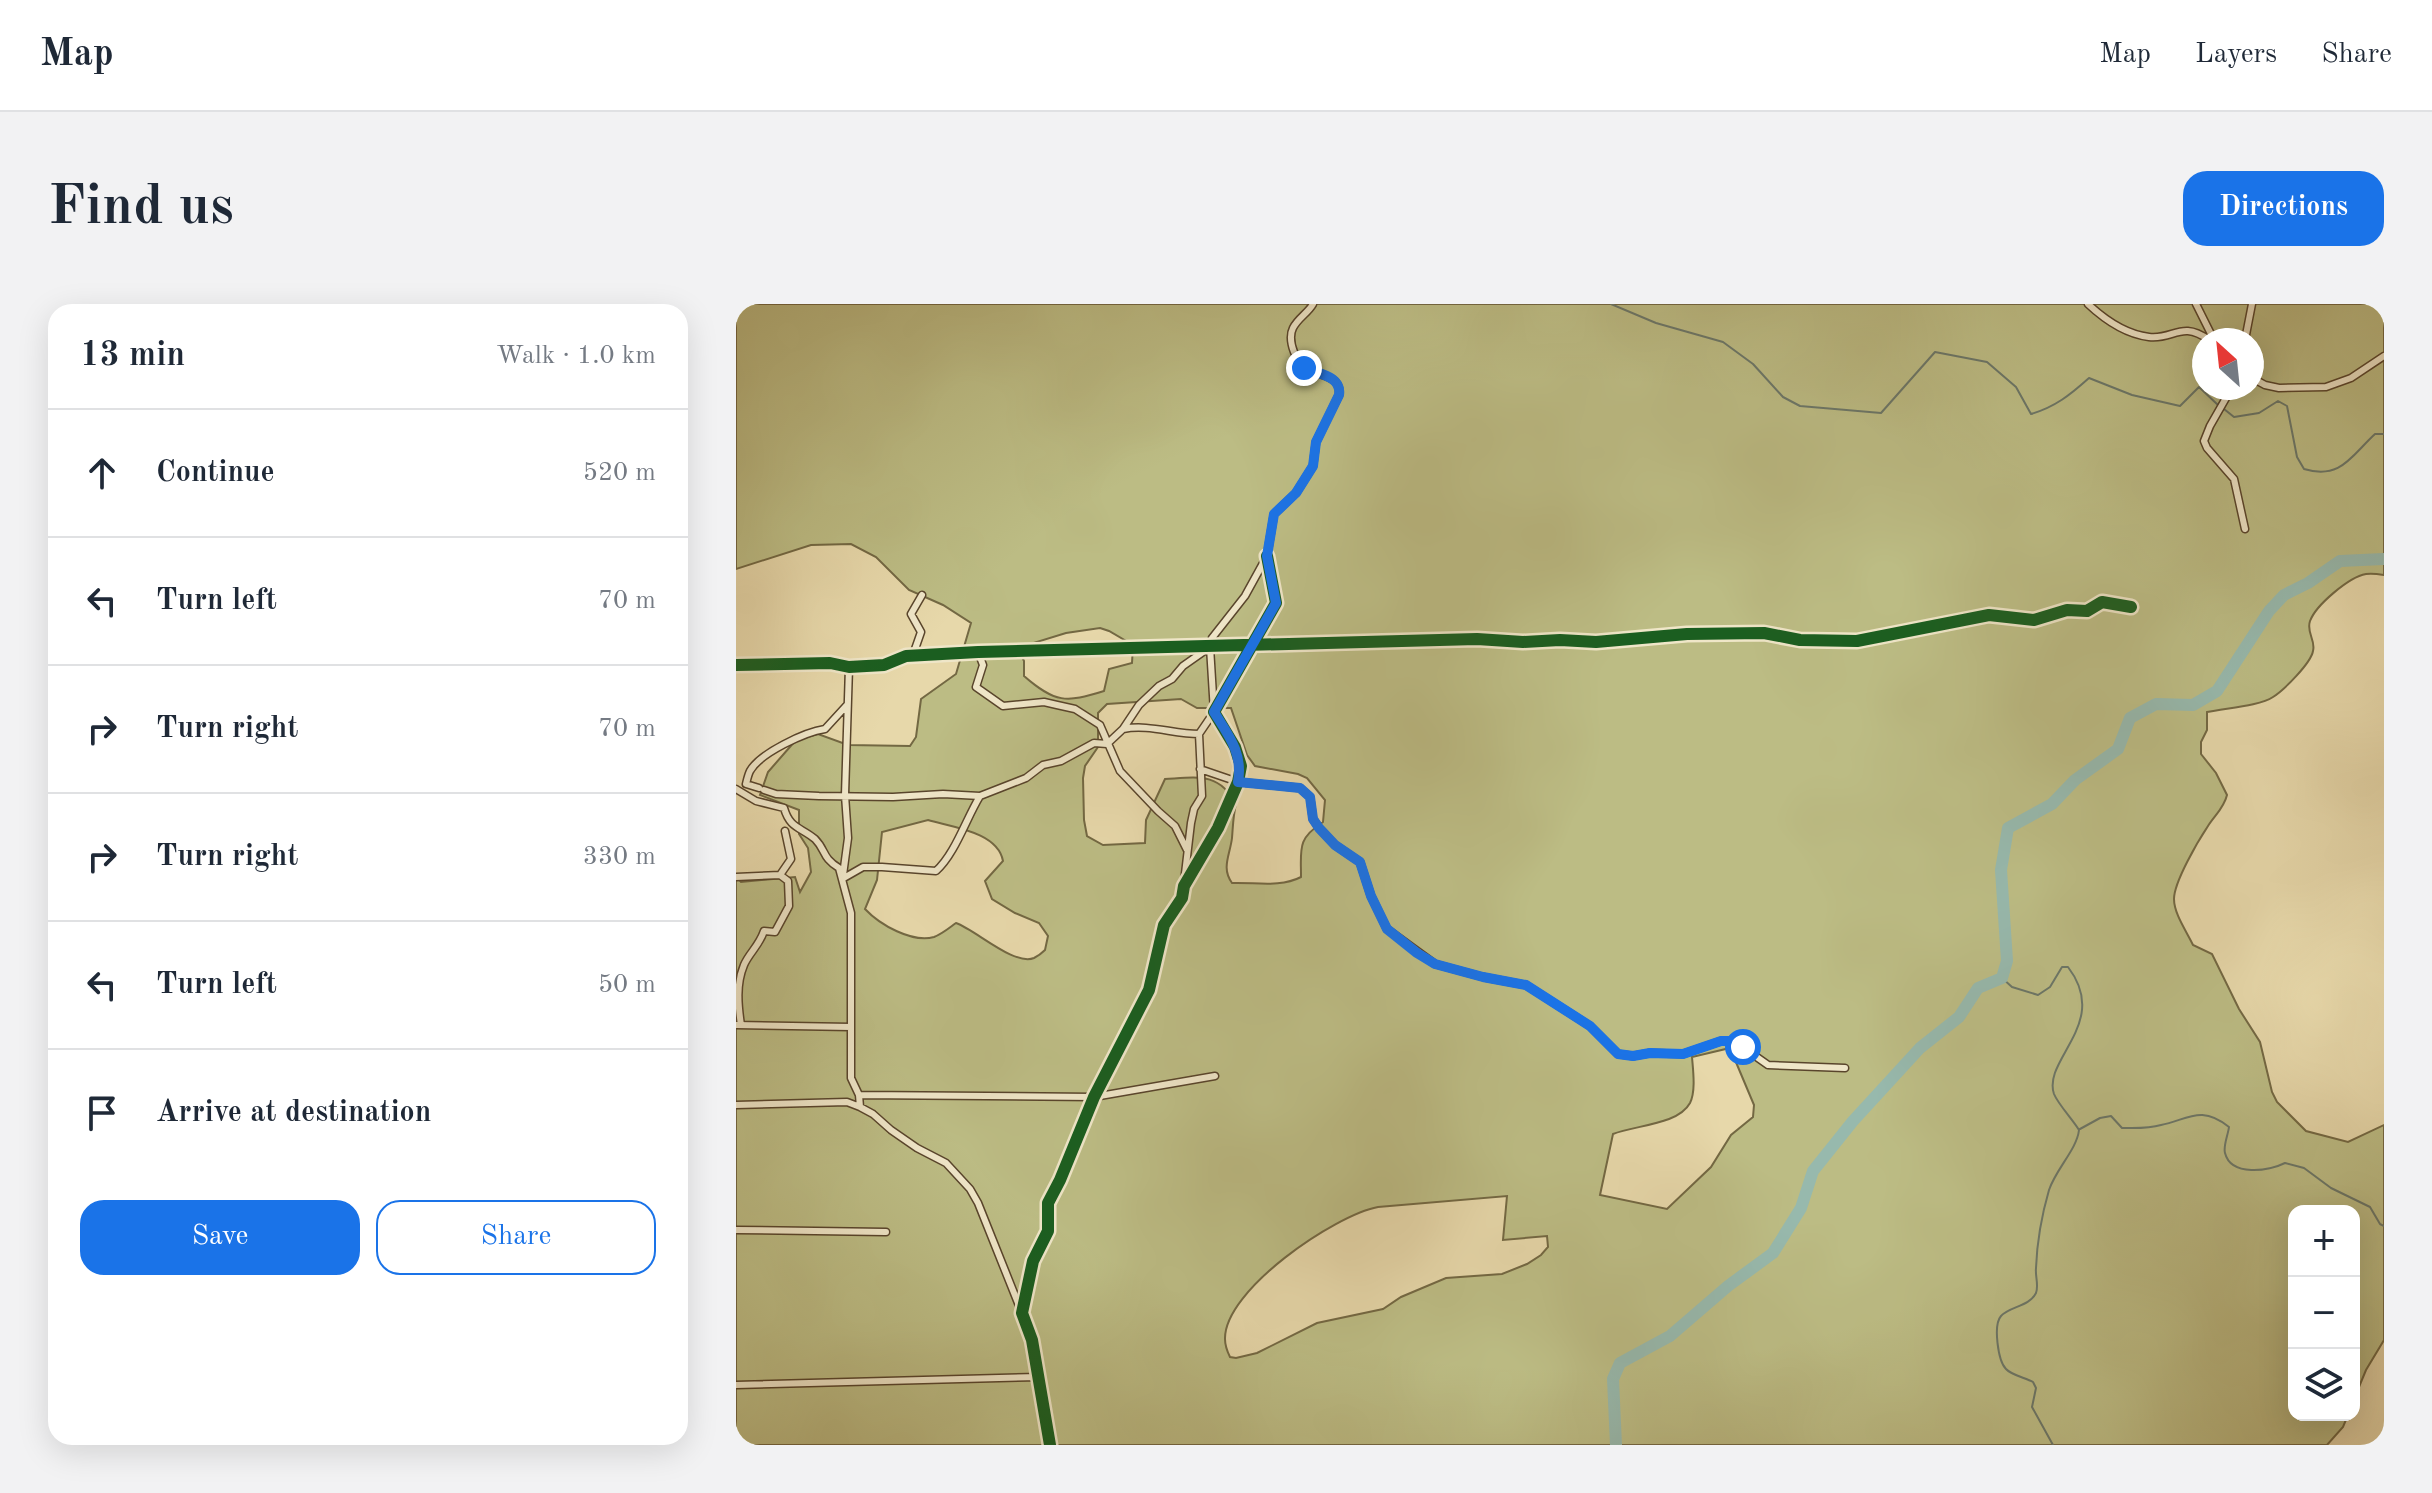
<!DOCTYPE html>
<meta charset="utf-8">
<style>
body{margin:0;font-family:"Old Standard TT",serif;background:#f2f2f3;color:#1f2937}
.controls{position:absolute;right:24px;bottom:24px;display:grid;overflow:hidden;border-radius:16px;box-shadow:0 8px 32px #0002}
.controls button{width:72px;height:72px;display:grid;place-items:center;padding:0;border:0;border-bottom:2px solid #e0e1e3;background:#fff;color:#1f2937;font:40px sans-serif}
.compass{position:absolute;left:1456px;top:24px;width:72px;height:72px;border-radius:50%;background:#fff;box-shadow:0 8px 32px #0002;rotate:333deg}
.stop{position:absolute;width:24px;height:24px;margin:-18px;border:6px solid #1a73e8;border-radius:50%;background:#fff}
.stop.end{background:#1a73e8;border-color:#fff;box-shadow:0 2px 8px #0008}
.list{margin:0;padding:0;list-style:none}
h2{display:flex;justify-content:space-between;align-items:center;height:104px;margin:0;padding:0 32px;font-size:34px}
h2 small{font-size:26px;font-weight:400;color:#747a83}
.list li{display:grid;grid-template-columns:52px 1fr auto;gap:24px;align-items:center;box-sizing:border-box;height:128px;padding:0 32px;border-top:2px solid #e0e1e3}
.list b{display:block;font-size:30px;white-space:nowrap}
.list em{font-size:26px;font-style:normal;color:#747a83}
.actions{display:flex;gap:16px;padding:24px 32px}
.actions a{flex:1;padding:18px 0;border:2px solid #1a73e8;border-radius:24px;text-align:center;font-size:28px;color:#1a73e8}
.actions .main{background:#1a73e8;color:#fff}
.icon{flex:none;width:44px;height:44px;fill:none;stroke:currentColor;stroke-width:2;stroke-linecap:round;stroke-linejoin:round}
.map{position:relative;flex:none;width:1648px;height:1141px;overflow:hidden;border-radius:24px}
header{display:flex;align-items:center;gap:48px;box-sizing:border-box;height:112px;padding:0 40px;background:#fff;border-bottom:2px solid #e0e1e3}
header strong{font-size:38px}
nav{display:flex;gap:44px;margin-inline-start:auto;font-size:28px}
.intro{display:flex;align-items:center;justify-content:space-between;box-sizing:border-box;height:192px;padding:0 48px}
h1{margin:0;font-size:56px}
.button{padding:20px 36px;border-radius:24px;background:#1a73e8;color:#fff;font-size:28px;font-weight:700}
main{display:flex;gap:48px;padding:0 48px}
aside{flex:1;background:#fff;border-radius:24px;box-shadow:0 8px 32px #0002}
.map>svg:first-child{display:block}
.green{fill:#bcbc84;stroke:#736843;stroke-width:2;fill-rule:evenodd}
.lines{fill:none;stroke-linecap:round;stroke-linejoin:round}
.stream{stroke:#6b7769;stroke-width:2}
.river{stroke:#97b9ad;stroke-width:12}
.street-casing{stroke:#59452c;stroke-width:9}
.street{stroke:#efe6c8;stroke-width:6}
.cycleway-casing{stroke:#efe6c8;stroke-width:17}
.cycleway{stroke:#1b5e20;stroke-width:12}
.route{stroke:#1a73e8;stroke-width:10}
</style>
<header>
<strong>Map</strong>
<nav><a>Map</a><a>Layers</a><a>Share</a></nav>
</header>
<div class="intro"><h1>Find us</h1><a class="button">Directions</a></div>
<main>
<aside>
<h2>13 min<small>Walk · 1.0 km</small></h2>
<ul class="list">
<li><svg class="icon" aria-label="ahead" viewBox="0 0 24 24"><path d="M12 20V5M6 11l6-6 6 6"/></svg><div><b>Continue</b></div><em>520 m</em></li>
<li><svg class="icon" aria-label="left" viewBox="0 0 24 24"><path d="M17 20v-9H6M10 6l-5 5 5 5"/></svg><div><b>Turn left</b></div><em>70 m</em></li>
<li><svg class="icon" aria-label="right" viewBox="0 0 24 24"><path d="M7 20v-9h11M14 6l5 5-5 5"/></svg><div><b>Turn right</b></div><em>70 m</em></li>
<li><svg class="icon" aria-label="right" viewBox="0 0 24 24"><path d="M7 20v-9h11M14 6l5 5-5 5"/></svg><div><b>Turn right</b></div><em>330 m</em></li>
<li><svg class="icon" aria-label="left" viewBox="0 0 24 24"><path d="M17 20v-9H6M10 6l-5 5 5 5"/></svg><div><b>Turn left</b></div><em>50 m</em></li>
<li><svg class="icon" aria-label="arrive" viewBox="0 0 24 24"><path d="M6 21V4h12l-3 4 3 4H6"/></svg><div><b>Arrive at destination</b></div></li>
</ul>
<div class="actions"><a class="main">Save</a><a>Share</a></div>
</aside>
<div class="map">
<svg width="1648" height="1141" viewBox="0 0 1648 1141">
<rect width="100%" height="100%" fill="#e7d8aa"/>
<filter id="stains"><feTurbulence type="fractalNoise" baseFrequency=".0025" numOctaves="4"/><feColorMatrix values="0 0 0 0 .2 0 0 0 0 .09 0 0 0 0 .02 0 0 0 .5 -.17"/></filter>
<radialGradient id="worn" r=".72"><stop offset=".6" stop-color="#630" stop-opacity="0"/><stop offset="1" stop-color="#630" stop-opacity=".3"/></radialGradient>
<path class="green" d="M0 0H1648V271C1642 270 1636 269 1630 270 1613 273 1580 301 1574 317 1570 329 1580 336 1577 347 1575 359 1548 386 1537 393 1524 402 1489 404 1471 408V426L1465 438V450L1480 469 1491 491C1488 504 1479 511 1472 522 1462 537 1438 578 1438 595 1438 610 1451 628 1457 641L1476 650 1503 705 1524 738 1536 788 1541 798 1570 827 1612 838 1648 821V1036L1630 1066 1618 1095V907H1558V1111H1612L1607 1123 1591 1141H0V572L5 578 59 573 64 588 75 568 72 544 63 530V506L24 491 32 468 60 436 82 430 112 441 174 442 180 433 185 395 220 370 235 319 207 301 173 286 140 253 115 240 75 241 0 265ZM1468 36H1516V84H1468ZM364 324 373 327 397 341 396 359 373 365 368 387C330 399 319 399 288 372V357L285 351 294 340 330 329ZM445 395 461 404H495L511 451 519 462 562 470 571 474 589 496 587 518C561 535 565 544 565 573 544 584 519 578 496 579 485 564 494 551 496 534 497 522 497 512 500 500 483 468 462 473 429 475L410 516 409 539 367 541 351 532 348 516 347 474 349 462 362 443V409L371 400ZM192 516C216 523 262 528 267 557L249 577 256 595 279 609 303 619 312 632 309 646C306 649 302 652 298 654 278 662 240 626 220 619 213 624 206 630 198 633 176 639 144 621 129 605L141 576 146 528ZM994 744 1018 801 1017 813 995 831 975 863 931 905 864 891 877 830C899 821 942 821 954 799 960 787 957 766 956 753ZM771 892 767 936 811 932 812 943 805 951 791 960 766 970 710 974 665 993 647 1005 581 1019 521 1049 500 1054 494 1053C491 1047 489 1041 489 1035 488 986 599 911 642 903Z"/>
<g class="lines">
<path class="stream" d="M875 0 920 19 987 38 1017 60 1047 93 1064 102 1145 109 1199 48 1251 58 1280 83 1295 110C1319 103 1334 91 1353 74L1396 91 1444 102 1463 83 1483 102
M1488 105 1498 113 1523 109 1542 97 1551 102 1561 153 1568 165C1605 176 1615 152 1639 130H1648
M1266 674 1276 683 1302 691 1314 683 1326 663H1332C1375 719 1306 755 1318 790 1322 800 1337 816 1343 826 1341 845 1320 865 1313 886 1306 910 1301 939 1300 964 1299 972 1303 981 1300 989 1293 1003 1274 1002 1265 1012 1257 1021 1262 1057 1270 1065 1275 1071 1290 1074 1297 1078L1300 1084 1296 1103 1317 1141
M1344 825 1364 814 1375 812 1386 824C1399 824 1412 825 1425 821 1453 815 1465 801 1493 823 1492 831 1487 842 1489 849 1495 873 1533 867 1549 859L1568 864 1595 884 1634 903 1644 920 1648 922"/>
<path class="river" d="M880 1141 877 1075 884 1059 934 1032 992 982 1037 949 1065 904 1077 867 1117 817 1184 744 1223 713 1242 684 1266 674 1271 657 1265 566 1272 524 1316 500 1339 476 1382 445 1394 414 1420 400 1457 401 1481 387 1533 307 1548 291 1572 279 1604 257 1648 255"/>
<g class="street-casing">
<path id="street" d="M1352 0C1368 15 1389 30 1413 33 1438 36 1445 16 1473 36
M1460 0 1478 36
M1509 36 1516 0
M1516 60 1519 75
M1516 74 1529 81 1543 84 1590 83 1615 74 1648 52
M1498 84 1494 87 1474 122 1468 137 1471 144 1498 175 1509 225
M242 348 247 361 240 383 267 402 308 398 321 401 339 405 364 421 384 467 422 507 439 522 451 546
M173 350 178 348 185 328 175 310 186 291
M0 361 94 359 113 363 148 361 170 352 242 348 741 335 787 338 824 336 860 338 951 330 1028 329 1064 336 1121 337 1253 311 1298 316 1331 306 1351 307 1366 298 1395 303
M387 425C413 420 437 430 463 430
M464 465 502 478 564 484 574 493 577 515 583 524 599 541 624 558 635 592 651 625 699 660 747 673 790 681 854 722 882 750 897 752 914 749 947 750 985 737H998L1032 761 1109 764
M23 484 10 480C11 476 12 471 14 467 24 449 69 428 89 425L111 401
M0 485 20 497 48 504C54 525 65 523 79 535 90 546 86 554 103 564L115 609V774L123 791 124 803 137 810 155 826 181 844 210 859 234 885 242 899 286 1009
M28 486 40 490 83 492 157 493 207 490 244 492
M107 571 112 534 109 491 113 363
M0 573 44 571
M106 575 127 563H146L200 567C219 550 230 515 244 492L290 474 307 461 325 457 358 439 371 440 387 425 403 401 423 382 436 375 447 362 474 343
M448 578 455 519 458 505 466 492 463 430 478 408 474 343 476 334 509 292 531 252 538 210 560 189 577 162 580 138 603 91C606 64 569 78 558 48 555 40 553 32 557 24 562 14 572 9 577 0
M0 721 115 723
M5 721C2 701 0 680 8 661 13 649 23 642 28 627L39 628 53 602 52 577 44 571 55 555 49 527
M123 791 358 793 479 772
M0 801 111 798 124 803
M0 926 150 928
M0 1081 303 1073
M314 1141 296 1036 286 1009 297 957 312 927V899L324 876 358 793 413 686 428 621 446 594 448 582 482 524 502 478 505 462 499 443 478 408 540 299 531 252"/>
</g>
<use href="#street" class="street"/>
<g class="cycleway-casing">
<path id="cycleway" d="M0 361 94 359 113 363 148 361 170 352 242 348 741 335 787 338 824 336 860 338 951 330 1028 329 1064 336 1121 337 1253 311 1298 316 1331 306 1351 307 1366 298 1395 303
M314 1141 296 1036 286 1009 297 957 312 927V899L324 876 358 793 413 686 428 621 446 594 448 582 482 524 502 478 505 462 499 443 478 408 540 299 531 252"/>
</g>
<use href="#cycleway" class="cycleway"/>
</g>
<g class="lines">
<path class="route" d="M568 64C583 70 606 72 603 91L580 138 577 162 560 189 538 210 531 252 540 299 478 408C493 432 507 449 502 478L564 484 574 493 577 515 583 524 599 541 624 558 635 592 651 625 681 649 699 660 747 673 790 681 854 722 882 750 897 752 914 749 947 750 985 737H998L1007 743"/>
</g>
<rect width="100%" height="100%" filter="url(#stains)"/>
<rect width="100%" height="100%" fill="url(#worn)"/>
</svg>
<div class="controls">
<button>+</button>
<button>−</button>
<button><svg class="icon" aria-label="layers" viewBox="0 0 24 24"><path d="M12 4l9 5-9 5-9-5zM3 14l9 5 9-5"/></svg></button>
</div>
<svg class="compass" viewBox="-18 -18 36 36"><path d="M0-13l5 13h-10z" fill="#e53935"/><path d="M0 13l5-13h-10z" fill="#747a83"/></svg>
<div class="stop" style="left:1007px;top:743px"></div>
<div class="stop end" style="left:568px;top:64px"></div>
</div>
</main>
